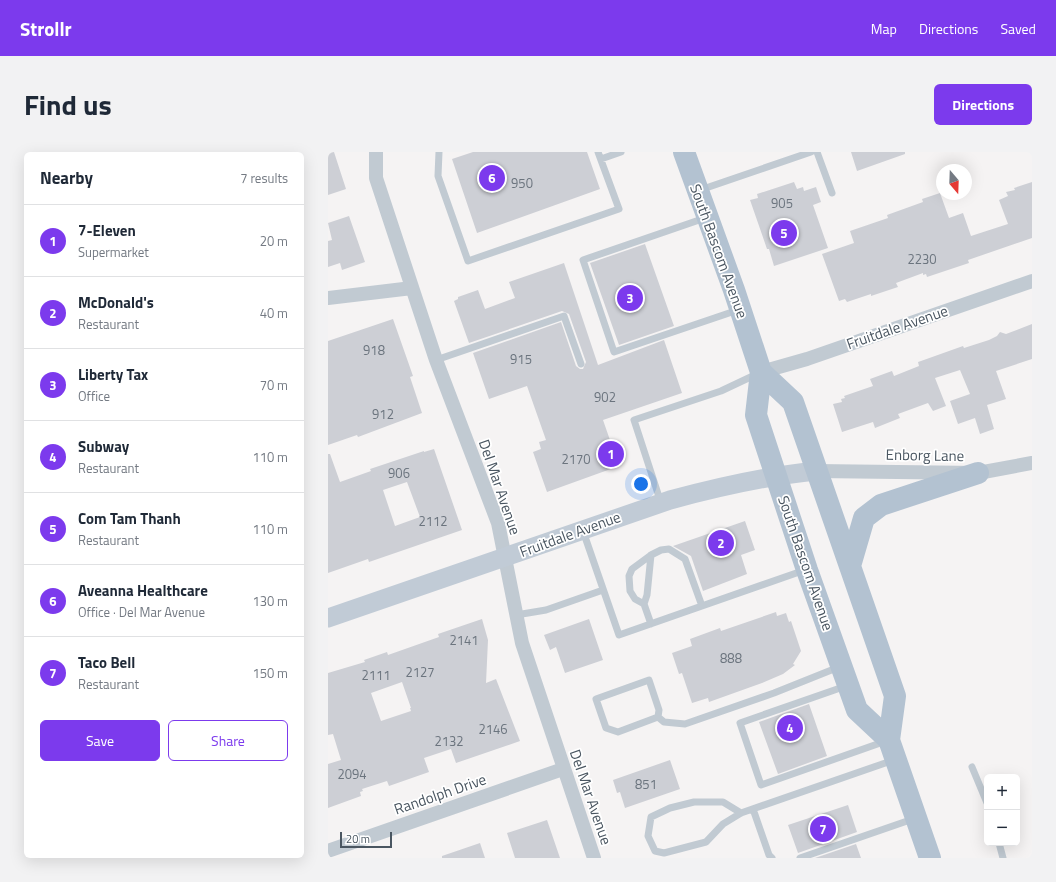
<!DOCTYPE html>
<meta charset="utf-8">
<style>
body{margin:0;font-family:"Titillium Web",sans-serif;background:#f2f2f3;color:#1f2937}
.controls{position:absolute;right:12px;bottom:12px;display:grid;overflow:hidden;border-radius:6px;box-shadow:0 4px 16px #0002}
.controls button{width:36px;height:36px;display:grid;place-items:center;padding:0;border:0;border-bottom:1px solid #e0e1e3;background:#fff;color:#1f2937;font:20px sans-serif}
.compass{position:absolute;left:608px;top:12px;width:36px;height:36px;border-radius:50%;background:#fff;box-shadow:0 4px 16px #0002;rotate:161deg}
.scale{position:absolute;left:12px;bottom:10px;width:52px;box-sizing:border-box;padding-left:4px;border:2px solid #4a5661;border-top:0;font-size:11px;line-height:14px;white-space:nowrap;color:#4a5661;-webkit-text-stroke:3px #fff;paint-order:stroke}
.you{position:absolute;left:313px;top:332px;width:14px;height:14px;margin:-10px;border:3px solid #fff;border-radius:50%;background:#1a73e8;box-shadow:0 0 0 6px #1a73e833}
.badge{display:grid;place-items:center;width:26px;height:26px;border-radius:50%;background:#7c3aed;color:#fff;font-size:13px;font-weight:700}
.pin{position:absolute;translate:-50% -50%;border:2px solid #fff;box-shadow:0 1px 4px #0006}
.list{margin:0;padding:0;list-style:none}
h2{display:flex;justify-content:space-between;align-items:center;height:52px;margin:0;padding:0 16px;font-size:17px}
h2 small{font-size:13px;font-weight:400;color:#747a83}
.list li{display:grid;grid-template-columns:26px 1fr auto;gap:12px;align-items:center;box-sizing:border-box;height:72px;padding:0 16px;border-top:1px solid #e0e1e3}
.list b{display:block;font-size:15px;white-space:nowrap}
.list p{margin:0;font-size:13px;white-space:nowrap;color:#747a83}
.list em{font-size:13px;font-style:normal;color:#747a83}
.actions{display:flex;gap:8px;padding:12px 16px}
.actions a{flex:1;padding:9px 0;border:1px solid #7c3aed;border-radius:6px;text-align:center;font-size:14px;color:#7c3aed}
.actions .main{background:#7c3aed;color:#fff}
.map{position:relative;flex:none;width:704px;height:706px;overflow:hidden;border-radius:6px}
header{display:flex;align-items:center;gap:24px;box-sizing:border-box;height:56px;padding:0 20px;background:#7c3aed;color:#fff}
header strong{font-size:19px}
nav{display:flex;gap:22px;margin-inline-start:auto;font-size:14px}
.intro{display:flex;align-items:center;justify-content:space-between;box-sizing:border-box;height:96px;padding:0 24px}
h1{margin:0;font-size:28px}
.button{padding:10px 18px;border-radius:6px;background:#7c3aed;color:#fff;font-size:14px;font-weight:700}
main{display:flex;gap:24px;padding:0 24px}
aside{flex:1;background:#fff;border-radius:6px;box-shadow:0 4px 16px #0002}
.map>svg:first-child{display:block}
.building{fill:#cdcfd5;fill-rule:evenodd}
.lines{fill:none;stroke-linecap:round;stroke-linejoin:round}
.lane{stroke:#c1cad2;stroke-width:7}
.street{stroke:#c1cad2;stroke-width:14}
.secondary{stroke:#c1cbd6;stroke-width:19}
.primary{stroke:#b3c2d1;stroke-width:22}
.labels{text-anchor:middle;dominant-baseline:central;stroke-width:3.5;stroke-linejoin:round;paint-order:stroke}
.number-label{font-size:13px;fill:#6b747e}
.street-label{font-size:15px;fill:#4a5661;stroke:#fff}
</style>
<header>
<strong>Strollr</strong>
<nav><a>Map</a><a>Directions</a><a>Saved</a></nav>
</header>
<div class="intro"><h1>Find us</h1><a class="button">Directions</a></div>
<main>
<aside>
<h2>Nearby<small>7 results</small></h2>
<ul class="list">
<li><span class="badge">1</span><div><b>7-Eleven</b><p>Supermarket</p></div><em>20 m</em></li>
<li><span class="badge">2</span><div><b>McDonald's</b><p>Restaurant</p></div><em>40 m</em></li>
<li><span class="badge">3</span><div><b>Liberty Tax</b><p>Office</p></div><em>70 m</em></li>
<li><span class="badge">4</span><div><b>Subway</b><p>Restaurant</p></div><em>110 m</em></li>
<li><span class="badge">5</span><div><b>Com Tam Thanh</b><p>Restaurant</p></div><em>110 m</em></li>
<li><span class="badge">6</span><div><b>Aveanna Healthcare</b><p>Office · Del Mar Avenue</p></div><em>130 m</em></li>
<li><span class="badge">7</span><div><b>Taco Bell</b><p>Restaurant</p></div><em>150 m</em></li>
</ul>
<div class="actions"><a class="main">Save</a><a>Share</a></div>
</aside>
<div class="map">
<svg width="704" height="706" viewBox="0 0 704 706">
<rect width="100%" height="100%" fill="#f5f3f3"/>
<path class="building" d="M0 0H6L18 37 0 43Z
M145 0H259L272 37 149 81 124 7Z
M523 0H577V2L529 19Z
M466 30 469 37 475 35 476 39 488 35 493 50 485 53 500 96 446 114 441 97H439L422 48 430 46 429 42Z
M704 30V86L640 108 641 111 599 125 598 122 595 123V121L568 131 570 135 543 144V142L519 150 517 147 511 149 494 102 526 91 522 79 560 66 559 63 595 50 594 47 612 41 621 66 635 61 643 84 680 72 671 48 680 44 678 40 687 38 686 36Z
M21 64 37 110 14 118 12 111 0 115V89L4 88 0 71Z
M317 92 346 174 291 193 262 111Z
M236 111 270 213 336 188 354 241 275 268 291 314 219 340 205 300 213 297 211 290 218 288 199 234 161 247 145 201 233 170 248 214 252 217H255L258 210 241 162 234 159 141 191 126 149 130 147V145L150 138 157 157 187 146 181 130Z
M65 167 85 224 82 225 94 261 30 285 29 283 0 293V189Z
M704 172V207L668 219 678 247 659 253 666 277 652 282 647 266 630 272 622 249 642 242 632 218 607 226 618 254 605 259 600 251 570 262 572 266 547 276 545 270 514 280 505 252 514 250 513 247 517 246 516 244 545 234 542 227 564 219 566 224 591 214 590 210 593 209 635 194 636 196 661 188 669 184 672 180 678 182Z
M106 297 134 378 41 410 40 407 0 421V302H2L12 330 43 319 42 317 96 299V300ZM79 330 92 365 67 374 55 338Z
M417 369 427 398 413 403 419 422 375 439 363 404 345 394Z
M448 460 449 464 458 461 461 470 463 469 473 499 465 512 467 513 455 522 434 531 381 550 380 546 364 551 354 521 351 522 344 501 364 494 362 487 392 476 393 479Z
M154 467 160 488 158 531 168 527 192 589 128 611 123 597 96 606 101 620 61 634 59 629 34 637 35 639 32 640 33 644 0 656V612L13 608 5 582 0 583V521L37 510 36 508 59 500 60 503 111 485 110 482ZM74 530 83 556H82L83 559 53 569 43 541Z
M261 467 275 508 237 521 228 495 222 498 216 483Z
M481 552 499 604 450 622 431 570Z
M342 608 352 637 297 656 292 640 289 641 285 628Z
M520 653 529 680 470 701 460 673Z
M219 668 232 706H187L179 681Z
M152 691 157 706H114V704Z
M528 692 533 706H487Z"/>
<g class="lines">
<path class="lane" d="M111 0 110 24 140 109 291 57 270 0
M489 0 504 41
M273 7 293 0
M372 38 483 0
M377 66 255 108 286 200 410 158
M108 208 236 164 253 212
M333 351 306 268 393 239 429 222
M255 379 291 483 477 418
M316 452 307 447 302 439 301 424 304 417 323 403 333 398 341 397 357 407 374 454
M188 463 218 458 275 438
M323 472 316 452 319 443 323 403
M518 534 412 571 433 633 558 589
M330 565 331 558 321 528 268 547 278 576 290 580 330 565 336 570 357 572 446 541 511 515
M644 615 659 651
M425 657 441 703 444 706
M413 661 395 650H366L342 656 323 665 320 684 327 699 336 701 378 690 395 672 413 661 566 608
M671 691 675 706
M472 706 585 667"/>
<path class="street" d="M48 0V26L108 208 170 371 194 491 266 706
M0 146 84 136
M433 220 479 207 704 129
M488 319 650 321 704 311
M0 699 235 617"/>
<path class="secondary" d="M0 466 342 348C390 335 438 324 488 319"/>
<path class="primary" d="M356 0 406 138 433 220 428 263 479 418 529 558 561 588
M433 220 465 250 567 544 561 588 602 706
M522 414 536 366 553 353 650 321"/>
</g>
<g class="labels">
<g class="number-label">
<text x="194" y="31">950</text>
<text x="454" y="51">905</text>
<text x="594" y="107">2230</text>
<text x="46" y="198">918</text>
<text x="193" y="207">915</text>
<text x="277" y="245">902</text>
<text x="55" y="262">912</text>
<text x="248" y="307">2170</text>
<text x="71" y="321">906</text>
<text x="105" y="369">2112</text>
<text x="136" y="488">2141</text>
<text x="403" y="506">888</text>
<text x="92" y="520">2127</text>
<text x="48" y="523">2111</text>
<text x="165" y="577">2146</text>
<text x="121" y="589">2132</text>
<text x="24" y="622">2094</text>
<text x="318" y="632">851</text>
</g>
<g class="street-label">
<text transform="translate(391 99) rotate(70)">South Bascom Avenue</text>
<text transform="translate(569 175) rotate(-19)">Fruitdale Avenue</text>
<text transform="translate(597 303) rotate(1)">Enborg Lane</text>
<text transform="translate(172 335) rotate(71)">Del Mar Avenue</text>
<text transform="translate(242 382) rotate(-20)">Fruitdale Avenue</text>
<text transform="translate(478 411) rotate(71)">South Bascom Avenue</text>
<text transform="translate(112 642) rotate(-19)">Randolph Drive</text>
<text transform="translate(263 645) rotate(71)">Del Mar Avenue</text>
</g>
</g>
</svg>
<div class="controls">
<button>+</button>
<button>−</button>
</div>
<svg class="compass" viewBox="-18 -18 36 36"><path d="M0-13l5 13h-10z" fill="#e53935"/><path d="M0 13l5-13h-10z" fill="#747a83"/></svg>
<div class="scale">20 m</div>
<div class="you"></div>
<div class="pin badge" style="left:283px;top:302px">1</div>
<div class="pin badge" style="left:393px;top:391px">2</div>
<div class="pin badge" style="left:302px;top:146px">3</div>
<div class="pin badge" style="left:462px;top:576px">4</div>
<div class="pin badge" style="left:456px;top:81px">5</div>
<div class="pin badge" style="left:164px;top:26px">6</div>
<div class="pin badge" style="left:495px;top:677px">7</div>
</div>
</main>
